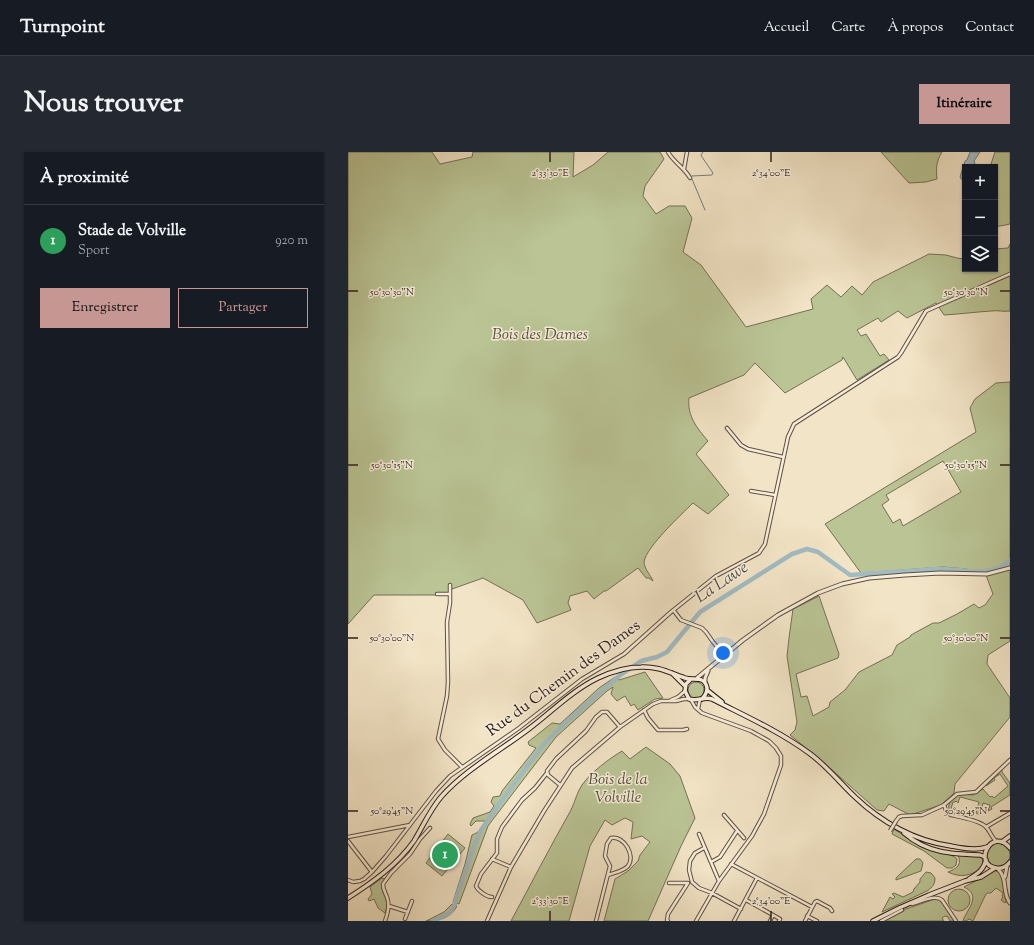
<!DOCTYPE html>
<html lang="fr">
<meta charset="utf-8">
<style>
body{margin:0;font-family:"Sorts Mill Goudy",serif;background:#242831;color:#f1f3f6}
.controls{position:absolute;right:12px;top:12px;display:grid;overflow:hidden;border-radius:0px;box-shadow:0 1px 3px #0004}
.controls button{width:36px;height:36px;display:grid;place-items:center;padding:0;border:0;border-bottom:1px solid #363941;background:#171b24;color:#f1f3f6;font:20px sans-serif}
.you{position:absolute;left:375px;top:501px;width:14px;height:14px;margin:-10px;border:3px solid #fff;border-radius:50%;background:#1a73e8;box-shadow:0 0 0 6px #1a73e833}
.badge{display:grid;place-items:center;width:26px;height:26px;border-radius:50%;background:#c59692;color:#fff;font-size:13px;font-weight:700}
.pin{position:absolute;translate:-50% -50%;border:2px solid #fff;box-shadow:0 1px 4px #0006}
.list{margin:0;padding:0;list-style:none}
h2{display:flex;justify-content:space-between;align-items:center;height:52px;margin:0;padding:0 16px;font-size:17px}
h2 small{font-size:13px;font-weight:400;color:#9ea1a6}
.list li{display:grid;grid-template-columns:26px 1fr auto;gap:12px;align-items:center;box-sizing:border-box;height:72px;padding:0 16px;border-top:1px solid #363941}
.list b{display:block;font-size:15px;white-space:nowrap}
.list p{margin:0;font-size:13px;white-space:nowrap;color:#9ea1a6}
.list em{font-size:13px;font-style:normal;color:#9ea1a6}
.actions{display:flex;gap:8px;padding:12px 16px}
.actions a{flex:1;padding:9px 0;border:1px solid #c59692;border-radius:0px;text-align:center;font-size:14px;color:#c59692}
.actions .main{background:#c59692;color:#111}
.icon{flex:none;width:22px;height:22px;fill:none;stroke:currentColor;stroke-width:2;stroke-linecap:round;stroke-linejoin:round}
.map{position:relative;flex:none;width:662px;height:769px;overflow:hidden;border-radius:0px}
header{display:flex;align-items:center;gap:24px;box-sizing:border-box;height:56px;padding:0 20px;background:#171b24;border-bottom:1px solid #363941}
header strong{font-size:19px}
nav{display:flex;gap:22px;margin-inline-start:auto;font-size:14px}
.intro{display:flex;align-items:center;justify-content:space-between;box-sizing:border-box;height:96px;padding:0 24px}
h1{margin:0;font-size:28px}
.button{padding:10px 18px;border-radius:0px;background:#c59692;color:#111;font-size:14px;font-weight:700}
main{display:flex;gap:24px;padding:0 24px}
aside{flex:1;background:#171b24;border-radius:0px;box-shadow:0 1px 3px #0004}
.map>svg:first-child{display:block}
.green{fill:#bac495;stroke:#737156;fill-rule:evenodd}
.water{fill:#a1bbc1;stroke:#727c7d}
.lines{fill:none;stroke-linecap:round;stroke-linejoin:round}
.stream{stroke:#727c7d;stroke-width:1}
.river{stroke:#a1bbc1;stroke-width:4.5}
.minor-casing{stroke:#5e5042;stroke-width:4.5}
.tertiary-casing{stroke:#5e5042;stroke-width:5}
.secondary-casing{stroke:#2c1e16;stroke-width:5.5}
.minor{stroke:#f7edda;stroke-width:2.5}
.tertiary{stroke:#f7edda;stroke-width:3}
.secondary{stroke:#f7edda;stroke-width:3.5}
.minor-bridge-casing{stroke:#5e5042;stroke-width:4.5;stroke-linecap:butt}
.minor-bridge{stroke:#f7edda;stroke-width:2.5}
.ticks{fill:none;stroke:#2c1e16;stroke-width:1.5}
.labels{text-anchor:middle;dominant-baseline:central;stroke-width:3;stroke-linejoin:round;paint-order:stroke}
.park-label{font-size:16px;font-style:italic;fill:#57503c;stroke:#f7edda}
.street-label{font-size:16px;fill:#2c1e16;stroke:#f7edda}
.water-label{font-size:17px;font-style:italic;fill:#4f4d49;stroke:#f7edda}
.ticks-label{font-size:10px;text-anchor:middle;fill:#2c1e16;stroke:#f7edda;stroke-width:3;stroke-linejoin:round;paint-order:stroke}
</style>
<header>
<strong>Turnpoint</strong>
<nav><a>Accueil</a><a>Carte</a><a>À propos</a><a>Contact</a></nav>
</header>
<div class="intro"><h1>Nous trouver</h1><a class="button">Itinéraire</a></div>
<main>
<aside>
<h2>À proximité<small></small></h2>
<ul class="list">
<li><span class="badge" style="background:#2e9e5b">1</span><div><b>Stade de Volville</b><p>Sport</p></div><em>920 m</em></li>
</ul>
<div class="actions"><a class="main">Enregistrer</a><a>Partager</a></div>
</aside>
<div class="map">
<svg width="662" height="769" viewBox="0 0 662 769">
<rect width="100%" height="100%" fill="#f2e4c6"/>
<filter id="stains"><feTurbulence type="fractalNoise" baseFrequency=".005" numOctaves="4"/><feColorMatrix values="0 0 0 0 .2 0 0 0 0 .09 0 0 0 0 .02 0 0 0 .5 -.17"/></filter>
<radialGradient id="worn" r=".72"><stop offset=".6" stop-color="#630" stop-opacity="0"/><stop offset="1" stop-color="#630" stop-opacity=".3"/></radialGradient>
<path class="green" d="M0 0H84L92 12 124 5 125 0H226L225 25 245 13 260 0H312L316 7 297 34 295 44 308 62 321 54H337L344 66 335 100 353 113 398 175 465 157 463 147 479 133 493 145 504 134 514 143 525 130 581 102 598 103 609 106 617 107V117H647V97L660 96 662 92V159C655 160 650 158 643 159 628 160 612 162 596 163L588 151 559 166 550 159 533 170 530 166 509 178 513 184 518 182 532 204 536 202 541 208 509 228 495 205 494 208 437 241 407 211 396 223 341 246C339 264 349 276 360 289L348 302 381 343 360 362 345 351C334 362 298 395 296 410 296 416 303 424 305 429L301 426H298L290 416 258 439H256L246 447 239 439 222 444 220 451 223 458 189 471 175 448 135 426 104 437 101 443H26L0 472Z
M533 0H594C588 10 588 16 589 27L578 30 561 31Z
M647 0H662V72L647 75V15H642Z
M662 230V489L640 503 639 512 662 546V565L607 632 606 641 593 653 562 663 541 652 536 659 529 658 474 609 442 583 447 578 449 570 439 504 441 486 445 457 471 444 491 502 490 506 448 522 453 545 459 544 465 564 481 555 482 550 497 538 511 520 544 503 549 493 562 485 563 483 585 471H591L609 462 626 452 631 456 637 453 645 442 638 423 622 422 619 417 595 415 513 421 477 372 628 280 622 256 627 247 648 231ZM595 309 613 340 555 374 552 367 545 371 534 353 541 348 538 343Z
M297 520 315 546 307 547 290 558 286 552 283 554 277 544 269 549 263 542 265 535 259 539 208 585 146 666 140 674 111 752 105 750 117 712 124 683C131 680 135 677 137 669H128L123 674 122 672 125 666 142 660 146 654 143 650 145 645 152 644 154 639 188 596 181 593 180 590 204 571 212 572 251 536 267 525 271 528Z
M340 538a8 8 0 1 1 16 0a8 8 0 1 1-16 0Z
M298 595 322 612 332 624 347 666 333 694 300 769H256L267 727 280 719 290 709 292 703 302 690 294 684 283 687 285 670 277 666 264 673 257 668 242 694 221 769H163C183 732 202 695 223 658 227 650 229 640 234 633 242 621 262 606 274 599L282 607Z
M654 618V620L662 631V643L643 655 644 657 640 659 642 653 635 651 632 663 628 661 631 650 612 645 610 651 608 649 607 650H605L603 657 607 662 616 664 617 663 616 665 602 660C598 652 604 647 610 642L625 643 635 637 642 645 644 644 646 646 660 634 652 622 646 626 647 628 638 634Z
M546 677C555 683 564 690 573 694 584 699 602 700 609 707L608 713 604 716H599L576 699 544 682Z
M100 682 117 696 94 724 78 711Z
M638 703a12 12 0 1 1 24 0a12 12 0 1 1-24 0Z
M609 702 633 704 635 705 634 716C623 724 612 726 600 720 607 717 616 713 609 702Z
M568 707H572L575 711 573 719 548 728V726Z
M647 719H651L655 727 658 750 657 751 653 748 655 745 654 744 655 741 648 736 643 741H640L638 742 625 769 621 767 618 769H615C618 758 635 744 616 735Z
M578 720 583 721 587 726C587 732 585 735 579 739L534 760 542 745 545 747 547 745 544 742 546 741 555 745 565 740 566 737 572 730V727Z
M34 726 37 727C28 743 44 742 37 761L30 756 26 747 21 749 20 747 24 742 22 735Z
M600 748a11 11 0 1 1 22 0a11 11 0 1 1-22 0Z
M587 747 593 748 606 769H602L600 765 597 764 594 766 596 769H536L558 757Z
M104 752 109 754C103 766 91 769 78 769L96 760Z"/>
<path class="water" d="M622 0H632L626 9 628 15H617V29L614 28 612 25 617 9 619 8Z"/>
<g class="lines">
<path class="stream" d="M344 24 364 23 365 21 354 5 353 3 355 0
M344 27 357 58"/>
<path class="river" d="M107 750 125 697 133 678 148 656 195 593 217 571 271 524 293 509 309 505 319 500 352 460 444 402 459 397 470 400 502 423 577 418C603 412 640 430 662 408
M85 769 102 761 107 752"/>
<g class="minor-casing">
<path id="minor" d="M320 0C326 11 336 15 342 26
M336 17 339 0
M379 276 393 293 400 297 435 305
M403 339 427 343
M102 433V451L99 470 100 530 99 544 90 587 97 598 114 615
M89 442H102
M326 459 333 468 354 476 358 480 365 490 377 504
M323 548 330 545 337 539
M343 548 347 555 354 561 403 579 421 589 428 596 433 604V613L416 662 404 684 371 729 348 769
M350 557 352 547
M296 558 300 566 310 578H335L339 577
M212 633 200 623 199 619 208 607 238 579 248 565 254 560H259L272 575
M596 653 599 661 603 663C612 665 630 668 637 674 642 678 643 685 648 689
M376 663 396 686
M548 669 551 665 554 664 574 663 596 653 609 642 628 640 662 608
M638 675 662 661
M351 682 371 729
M0 685 62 673
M0 689 24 720
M356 696 347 701 342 709 341 718 344 730 351 736 364 741 393 757
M144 707 163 715
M363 710 372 705 389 679
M383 712 464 755
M0 728 5 730 12 729 16 727 24 720 38 704 88 639 102 624 171 576 234 527 276 502 323 460 368 424 411 401 417 392 440 285 446 272 550 205 553 201 578 159 662 122
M321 731H340
M144 745C139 745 130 739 128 734L133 722 149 701V687L154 675 174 648 187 636 199 621
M398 748 425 763
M564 752C573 750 586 742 594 748L608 769
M41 754 60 760
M459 764 469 769
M57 767 64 749
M37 769C40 761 42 753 39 745 37 740 35 738 35 732L43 721 62 702 72 687 82 676
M139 769 163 715 196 659 224 616 272 575 305 552 313 549H328L336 547H341
M248 769 262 714 257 704 259 692 263 686C276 683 288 704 280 714 276 719 265 721 260 723
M320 769 319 768 320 762 340 731
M386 769 409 726
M422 769 425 763 432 767 431 769
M457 769 467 750 469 749 482 756 484 759
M533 769 554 758"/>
</g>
<g class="tertiary-casing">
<path id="tertiary" d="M349 526 395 488 430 463 470 441 494 432 521 426 557 423 592 421 639 422 662 416
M357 531V526L360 519
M650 717C660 726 654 741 662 751
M657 725 659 714"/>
</g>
<g class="secondary-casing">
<path id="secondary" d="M324 521 337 534
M342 528 338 532 337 539 341 547C350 550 356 544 364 547 397 564 431 579 461 601 479 614 492 631 507 645 533 670 567 689 603 694 614 696 628 699 639 695
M359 538 374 550
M556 681C579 701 603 702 632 703L637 705
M654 690 662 684
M662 696C644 674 624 712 648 716 654 717 658 715 662 710
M621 727C630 721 635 719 638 708
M0 746C25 730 49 713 66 689 75 674 82 658 93 645 118 617 152 599 182 576 203 560 225 538 250 526 263 520 278 515 293 515 310 514 322 521 337 526 345 529 357 523 359 536 359 541 357 544 354 547
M525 769 551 756 581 743 617 729 633 725 647 716"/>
</g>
<use href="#minor" class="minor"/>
<use href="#tertiary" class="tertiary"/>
<use href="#secondary" class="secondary"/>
<g class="minor-bridge-casing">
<path id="minor-bridge" d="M542 679 548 669"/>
</g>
<use href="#minor-bridge" class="minor-bridge"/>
</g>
<path class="ticks" d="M202 0V10M423 0V10M0 139H10M652 139H662M0 313H10M652 313H662M0 486H10M652 486H662M0 659H10M652 659H662M202 759V769M423 759V769"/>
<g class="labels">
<g class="park-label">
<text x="192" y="183">Bois des Dames</text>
<text x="270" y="628">Bois de la<tspan x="270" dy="18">Volville</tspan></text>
</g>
<g class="street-label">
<text transform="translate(216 527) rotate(-36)">Rue du Chemin des Dames</text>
</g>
<g class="water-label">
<text transform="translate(374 431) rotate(-34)">La Lawe</text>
</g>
</g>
<g class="ticks-label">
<text x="202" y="24">2°33'30"E</text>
<text x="423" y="24">2°34'00"E</text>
<text x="44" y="143">50°30'30"N</text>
<text x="618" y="143">50°30'30"N</text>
<text x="44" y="316">50°30'15"N</text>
<text x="618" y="316">50°30'15"N</text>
<text x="44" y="489">50°30'00"N</text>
<text x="618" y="489">50°30'00"N</text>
<text x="44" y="662">50°29'45"N</text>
<text x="618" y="662">50°29'45"N</text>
<text x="202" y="752">2°33'30"E</text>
<text x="423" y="752">2°34'00"E</text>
</g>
<rect width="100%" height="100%" filter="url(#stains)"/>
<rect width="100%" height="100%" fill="url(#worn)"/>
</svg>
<div class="controls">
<button>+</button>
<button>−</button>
<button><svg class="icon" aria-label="layers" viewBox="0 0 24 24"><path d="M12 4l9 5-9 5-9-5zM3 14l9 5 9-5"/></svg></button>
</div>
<div class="you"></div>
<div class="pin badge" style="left:97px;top:703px;background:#2e9e5b">1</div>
</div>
</main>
